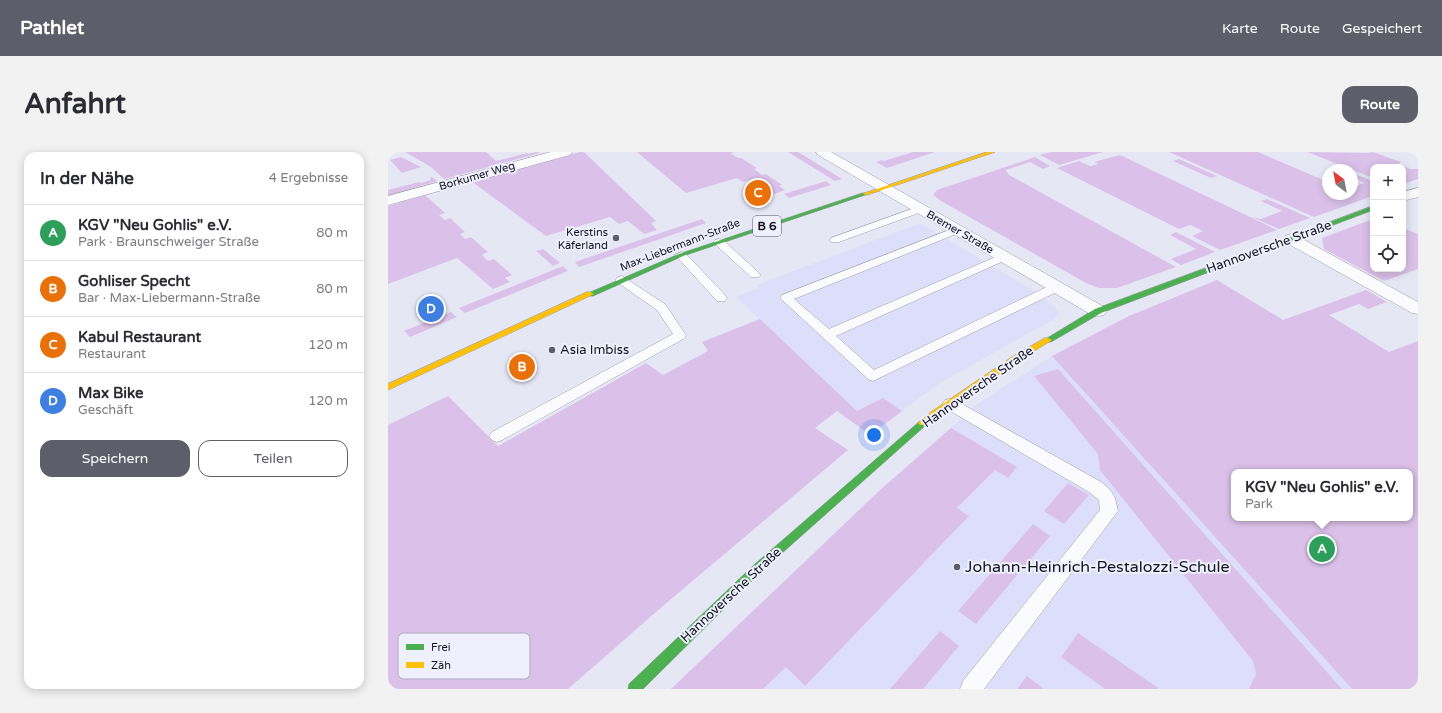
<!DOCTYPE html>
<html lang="de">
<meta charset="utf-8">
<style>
body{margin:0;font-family:"Varela Round",sans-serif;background:#f2f2f3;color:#2b2b33}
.controls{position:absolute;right:12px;top:12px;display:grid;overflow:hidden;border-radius:8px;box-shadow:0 2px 10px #0003}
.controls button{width:36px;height:36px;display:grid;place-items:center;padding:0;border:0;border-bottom:1px solid #e1e1e2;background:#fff;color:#2b2b33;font:20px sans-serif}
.compass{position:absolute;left:934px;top:12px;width:36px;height:36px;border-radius:50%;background:#fff;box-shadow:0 2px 10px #0003;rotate:328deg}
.you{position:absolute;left:486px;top:283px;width:14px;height:14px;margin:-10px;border:3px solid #fff;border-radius:50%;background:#1a73e8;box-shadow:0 0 0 6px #1a73e833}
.badge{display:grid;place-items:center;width:26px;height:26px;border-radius:50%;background:#5e5e6a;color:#fff;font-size:13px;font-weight:700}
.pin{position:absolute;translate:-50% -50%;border:2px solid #fff;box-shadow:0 1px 4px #0006}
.popup{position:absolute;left:843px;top:317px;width:182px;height:52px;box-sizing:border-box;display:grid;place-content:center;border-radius:8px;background:#fff;filter:drop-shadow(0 1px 3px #0005);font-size:13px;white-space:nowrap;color:#7c7c81}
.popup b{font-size:15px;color:#2b2b33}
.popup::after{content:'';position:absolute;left:50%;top:100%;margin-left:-8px;border:8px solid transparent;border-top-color:#fff}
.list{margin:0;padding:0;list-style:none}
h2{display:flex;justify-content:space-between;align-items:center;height:52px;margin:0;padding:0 16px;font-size:17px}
h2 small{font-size:13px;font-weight:400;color:#7c7c81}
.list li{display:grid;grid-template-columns:26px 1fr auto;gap:12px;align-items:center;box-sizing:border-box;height:56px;padding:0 16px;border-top:1px solid #e1e1e2}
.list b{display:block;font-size:15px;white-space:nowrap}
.list p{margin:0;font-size:13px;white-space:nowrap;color:#7c7c81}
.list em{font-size:13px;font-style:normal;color:#7c7c81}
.actions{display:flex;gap:8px;padding:12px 16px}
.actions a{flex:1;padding:9px 0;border:1px solid #5e5e6a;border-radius:12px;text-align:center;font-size:14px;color:#5e5e6a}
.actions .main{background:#5e5e6a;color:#fff}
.icon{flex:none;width:22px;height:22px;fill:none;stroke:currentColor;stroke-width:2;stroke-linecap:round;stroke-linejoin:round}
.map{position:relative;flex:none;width:1030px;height:537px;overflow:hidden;border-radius:12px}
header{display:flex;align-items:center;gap:24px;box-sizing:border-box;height:56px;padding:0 20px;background:#5e5e6a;color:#fff}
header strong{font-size:19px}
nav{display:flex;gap:22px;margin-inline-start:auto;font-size:14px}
.intro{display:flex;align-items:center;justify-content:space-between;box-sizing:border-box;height:96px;padding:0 24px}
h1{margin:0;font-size:28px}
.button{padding:10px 18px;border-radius:12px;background:#5e5e6a;color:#fff;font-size:14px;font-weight:700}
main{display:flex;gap:24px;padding:0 24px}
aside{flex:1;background:#fff;border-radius:12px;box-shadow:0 2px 10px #0003}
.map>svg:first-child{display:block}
.built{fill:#dddffa}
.green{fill:#dbc1e9;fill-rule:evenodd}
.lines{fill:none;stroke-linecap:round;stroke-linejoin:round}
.lane-casing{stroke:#9c9da8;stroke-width:1}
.street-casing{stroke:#9c9da8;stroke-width:1}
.fast-casing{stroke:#9c9da8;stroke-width:1}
.slow-casing{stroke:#9c9da8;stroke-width:1}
.lane{fill:#fbfbfe;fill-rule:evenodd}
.street{fill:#fbfbfe;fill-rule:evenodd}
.fast{fill:#4caf50;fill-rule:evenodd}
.slow{fill:#ffc107;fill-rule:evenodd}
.poi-dot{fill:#5e5e6a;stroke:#eff0fd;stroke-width:1.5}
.labels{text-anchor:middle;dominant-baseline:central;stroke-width:4;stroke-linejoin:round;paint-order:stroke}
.far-street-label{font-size:11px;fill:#14151f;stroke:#eff0fd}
.far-poi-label{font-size:11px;fill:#14151f;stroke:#eff0fd;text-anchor:end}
.shield{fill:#eff0fd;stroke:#565762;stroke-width:1}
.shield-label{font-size:12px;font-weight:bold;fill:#14151f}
.street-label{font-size:13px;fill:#14151f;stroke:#eff0fd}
.poi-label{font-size:13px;fill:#14151f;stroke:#eff0fd;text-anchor:start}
.near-poi-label{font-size:16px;fill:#14151f;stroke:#eff0fd;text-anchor:start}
.key{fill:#eff0fd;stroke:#adaeba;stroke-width:1}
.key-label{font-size:11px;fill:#14151f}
</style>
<header>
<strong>Pathlet</strong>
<nav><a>Karte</a><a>Route</a><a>Gespeichert</a></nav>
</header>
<div class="intro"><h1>Anfahrt</h1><a class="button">Route</a></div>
<main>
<aside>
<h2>In der Nähe<small>4 Ergebnisse</small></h2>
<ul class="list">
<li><span class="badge" style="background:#2e9e5b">A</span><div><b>KGV &quot;Neu Gohlis&quot; e.V.</b><p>Park · Braunschweiger Straße</p></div><em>80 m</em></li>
<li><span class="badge" style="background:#e8710a">B</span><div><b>Gohliser Specht</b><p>Bar · Max-Liebermann-Straße</p></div><em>80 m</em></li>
<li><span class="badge" style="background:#e8710a">C</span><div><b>Kabul Restaurant</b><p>Restaurant</p></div><em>120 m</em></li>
<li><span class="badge" style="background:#3f7fe0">D</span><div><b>Max Bike</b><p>Geschäft</p></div><em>120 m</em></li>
</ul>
<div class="actions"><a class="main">Speichern</a><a>Teilen</a></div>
</aside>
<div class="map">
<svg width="1030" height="537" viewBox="0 0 1030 537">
<rect width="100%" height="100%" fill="#e6e7f5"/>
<path class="built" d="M532 71 656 145 672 161 666 167 552 231 492 275 469 259 348 145 372 135 369 133Z
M664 204 964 537H283L491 339 590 252Z"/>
<path class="green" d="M17 0H98L108 9 139 1 140 2 148 0 152 1 56 27 43 15Z
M192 0H196L268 69 263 71 269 78 256 82 240 69 231 72 222 65 158 84 83 29Z
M249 0H345L343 2 350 6H353L369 16 366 17 374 23 378 22 394 33 391 34 397 38 386 42 367 27 355 30 349 26 298 41Z
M400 0H410L454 27 447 29Z
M525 0H547L499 16 488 10 494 8 496 9Z
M663 0H715L671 13 652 3Z
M781 0H870L940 30V42H964V35L977 31 964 25V21L985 29V44L926 65Z
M919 0 979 1 985 0 1013 10 1010 12 1022 17H1030V27L1015 32V15H985V26Z
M732 3 889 78 832 98 804 84 815 79 802 73 791 77 669 16 691 9 702 14 711 12 706 10Z
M13 5 33 15 14 21 2 8Z
M647 5 662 14 655 17 642 10 618 18 621 23 788 115 729 136H711L698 131 553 49 545 43 549 38Z
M791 7 829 24 823 26 785 9Z
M44 25 49 29 0 44V38L31 30 33 31 43 28 42 26Z
M438 29 443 33 401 46 396 42Z
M37 43 57 61 51 63 57 68 62 66 77 80 72 82 77 87 83 85 100 100 94 103 100 109 106 107 124 123 117 126 122 130 105 137 69 106 0 132V54Z
M879 47 922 66 891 77 864 65 873 67 894 59 873 49Z
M314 67 318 71 191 115 187 110Z
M985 67V117H1015V76L1030 82V117L996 129 936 97 934 86Z
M788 80 827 100 793 113 783 107 808 97 782 83Z
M155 97 172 111 165 114 148 99Z
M175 114 180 119 77 161 71 156Z
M829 128 895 168 978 138 999 150 980 157 971 152 941 163 1001 200 1030 189V537H964L664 204 741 164ZM846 320H1022V366H846Z
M63 160 69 165 22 185 16 179Z
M372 167 469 259 495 246 514 259 482 283 449 259 427 276 460 298 276 453 180 537H0V273L60 244 110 294 258 211 275 223 320 199 314 190Z
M670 217 954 537H861L868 522 865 509 712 318 710 302 646 224Z
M563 276 629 315 620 326 607 318 569 356 581 364 417 534 398 515 375 537H283L491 339Z
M680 331 701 343 676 372 656 359Z
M645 372 662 384 588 472 570 459Z
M552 479 571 494 535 537H502Z
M690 481 770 536V537H717L673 505Z
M639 524 656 537H629Z"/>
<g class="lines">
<g class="lane-casing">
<path id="lane" d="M532 54 536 55 537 57 536 59 451 90H443L442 88 443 86Z
M569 75 574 78 573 80 406 147 441 177 612 103H620L622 105 620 107 448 184 486 218 665 132H673L675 135 673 138 485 229 480 227 392 146 394 143Z
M331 87 335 88 371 121 373 123 371 125H363L327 92 326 90 327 88Z
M293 100 297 101 337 143 339 146 337 149H329L289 105 287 103Z
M233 124 237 126 277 152 298 183 297 186 114 288 109 290 104 288 101 284 104 280 285 182 269 158 229 130 227 128 229 126Z
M562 247 567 248 713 330C726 341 727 343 730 359L596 537H572L575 529 712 358 711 348 701 340 557 256 555 252 557 248Z"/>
</g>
<g class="street-casing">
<path id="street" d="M163 0H184L182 3 0 53V44Z
M428 0H443L716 155 719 159 716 163 710 164 704 163 430 3Z
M1030 36V45L1015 49V40Z
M903 82 909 84 1030 150V162L1024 161 897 90 895 87 897 84Z"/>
</g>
<g class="fast-casing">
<path id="fast" d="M475 41 480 42 295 104 205 144H202L198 142 291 102Z
M985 54V58L713 161 663 190H660L656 188 707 157Z
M535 268 538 269 540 271 538 273 375 418 255 537H240L241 532 367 412 532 269Z"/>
</g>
<g class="slow-casing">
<path id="slow" d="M599 0H607L479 43 474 42Z
M199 140H202L206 142 0 238V232Z
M657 186H660L664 188 630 209 538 273H532L530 271 543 260 624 205Z"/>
</g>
<use href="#lane" class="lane"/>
<use href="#street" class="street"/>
<use href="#fast" class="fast"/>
<use href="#slow" class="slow"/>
</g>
<g class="poi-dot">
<circle cx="228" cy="86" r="4"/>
<circle cx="164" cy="198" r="4"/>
<circle cx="569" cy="415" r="4"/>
</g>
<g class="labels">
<g class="far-street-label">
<text transform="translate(89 24) rotate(-16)">Borkumer Weg</text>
<text transform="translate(572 80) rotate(30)">Bremer Straße</text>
<text transform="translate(292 93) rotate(-21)">Max-Liebermann-Straße</text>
</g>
<g class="far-poi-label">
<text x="220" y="80">Kerstins<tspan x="220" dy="13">Käferland</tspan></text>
</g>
<rect class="shield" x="365" y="64" width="28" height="20" rx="3"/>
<g class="shield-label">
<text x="379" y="74">B 6</text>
</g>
<g class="street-label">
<text transform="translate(881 95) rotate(-20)">Hannoversche Straße</text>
<text transform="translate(590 235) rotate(-35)">Hannoversche Straße</text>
<text transform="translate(343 443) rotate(-43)">Hannoversche Straße</text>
</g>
<g class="poi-label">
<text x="172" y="198">Asia Imbiss</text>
</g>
<g class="near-poi-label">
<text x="577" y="415">Johann-Heinrich-Pestalozzi-Schule</text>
</g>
</g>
<rect x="10" y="481" width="132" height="46" rx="6" class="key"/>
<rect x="18" y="492" width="18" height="6" fill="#4caf50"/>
<rect x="18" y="510" width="18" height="6" fill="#ffc107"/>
<g class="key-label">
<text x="43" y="499">Frei</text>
<text x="43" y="517">Zäh</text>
</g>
</svg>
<div class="controls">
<button>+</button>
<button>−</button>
<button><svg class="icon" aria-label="locate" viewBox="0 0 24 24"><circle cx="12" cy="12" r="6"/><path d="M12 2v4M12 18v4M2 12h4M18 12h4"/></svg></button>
</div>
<svg class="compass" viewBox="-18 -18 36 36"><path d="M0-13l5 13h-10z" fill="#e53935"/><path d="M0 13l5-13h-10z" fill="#7c7c81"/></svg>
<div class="you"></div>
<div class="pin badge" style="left:934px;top:397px;background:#2e9e5b">A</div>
<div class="popup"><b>KGV &quot;Neu Gohlis&quot; e.V.</b>Park</div>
<div class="pin badge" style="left:134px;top:215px;background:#e8710a">B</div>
<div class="pin badge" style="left:370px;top:41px;background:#e8710a">C</div>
<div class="pin badge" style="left:43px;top:157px;background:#3f7fe0">D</div>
</div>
</main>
